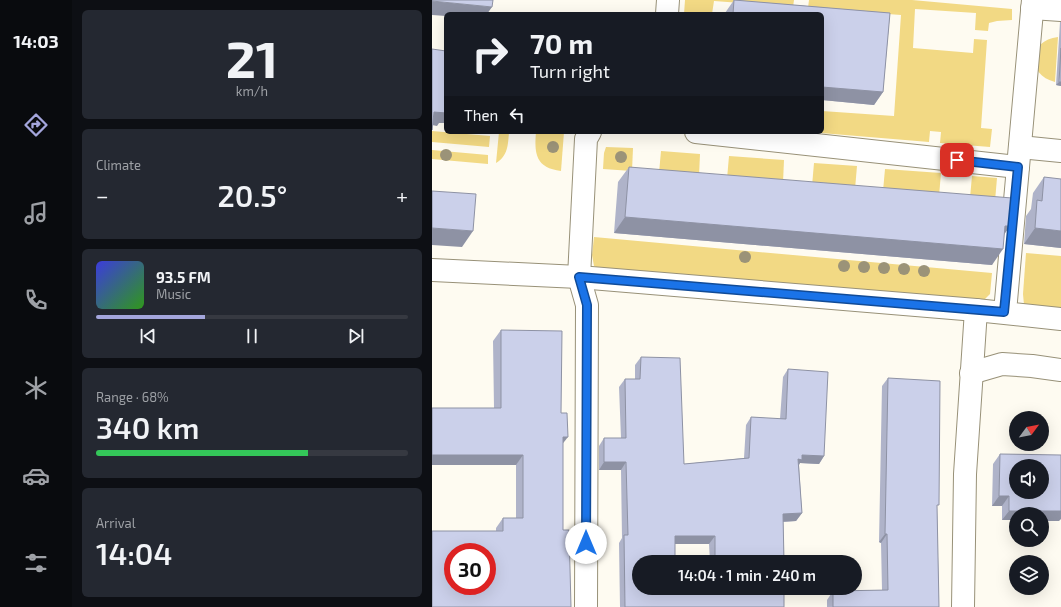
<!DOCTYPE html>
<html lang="en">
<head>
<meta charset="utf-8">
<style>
	body { margin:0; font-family:"Exo 2",sans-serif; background:#242831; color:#f1f3f6; height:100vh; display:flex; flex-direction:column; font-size:15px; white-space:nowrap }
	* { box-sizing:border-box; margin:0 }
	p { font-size:13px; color:#9ea1a6 }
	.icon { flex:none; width:22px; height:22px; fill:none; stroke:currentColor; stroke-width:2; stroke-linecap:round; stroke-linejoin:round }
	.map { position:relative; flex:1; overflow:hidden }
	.drawer { display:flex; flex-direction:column; gap:10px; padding:10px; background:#0d0f14; width:360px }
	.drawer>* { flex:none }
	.top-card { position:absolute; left:12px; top:12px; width:380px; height:122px; border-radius:6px; box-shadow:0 4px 16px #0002; background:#171b24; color:#f1f3f6; overflow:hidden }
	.needle { width:26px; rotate:58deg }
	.fabs { position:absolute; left:577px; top:411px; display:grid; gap:8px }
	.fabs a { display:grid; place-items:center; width:40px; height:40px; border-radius:50%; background:#171b24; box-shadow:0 4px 16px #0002; font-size:20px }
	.speed { position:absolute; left:12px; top:543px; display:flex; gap:8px; font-size:20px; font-weight:700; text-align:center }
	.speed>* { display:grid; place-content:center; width:52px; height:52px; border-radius:50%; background:#171b24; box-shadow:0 4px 16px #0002; line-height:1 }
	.speed .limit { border:6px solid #d22; background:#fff; color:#111 }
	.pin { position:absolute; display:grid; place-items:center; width:34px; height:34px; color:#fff; margin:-17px; border-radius:8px; box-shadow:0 2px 6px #0006 }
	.me { position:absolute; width:44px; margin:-22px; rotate:0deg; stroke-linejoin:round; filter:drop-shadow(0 0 3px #0008) }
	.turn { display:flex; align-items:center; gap:14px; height:84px; padding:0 20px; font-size:18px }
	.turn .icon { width:52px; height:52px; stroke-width:2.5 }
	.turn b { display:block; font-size:28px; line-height:34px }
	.then { display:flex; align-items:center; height:38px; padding:0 20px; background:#0003; gap:8px; font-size:15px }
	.big { font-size:30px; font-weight:600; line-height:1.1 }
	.drawer .tile { flex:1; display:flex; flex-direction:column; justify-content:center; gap:6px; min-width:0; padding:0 14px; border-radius:6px; background:#242831 }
	.drawer .dial { align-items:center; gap:0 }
	.dial b { font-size:52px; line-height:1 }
	.song { display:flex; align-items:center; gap:12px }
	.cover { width:48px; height:48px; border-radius:6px; background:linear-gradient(135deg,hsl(240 70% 55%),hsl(110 70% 35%)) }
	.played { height:4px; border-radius:2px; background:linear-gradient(90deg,#a4a6dc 35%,#363941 35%) }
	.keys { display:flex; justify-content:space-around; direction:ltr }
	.heat { display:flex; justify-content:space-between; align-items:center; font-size:22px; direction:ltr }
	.charge { height:6px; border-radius:3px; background:linear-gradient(90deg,#34c759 68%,#363941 0) }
	.trip { position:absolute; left:200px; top:555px; width:230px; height:40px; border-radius:20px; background:#171b24; box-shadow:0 4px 16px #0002; font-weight:600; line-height:40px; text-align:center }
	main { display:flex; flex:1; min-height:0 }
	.dock { display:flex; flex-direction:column; width:72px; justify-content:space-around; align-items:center; background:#090b0e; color:#9ea1a6 }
	.dock .icon { width:28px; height:28px }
	.dock .selected { color:#a4a6dc }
	.dock b { font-size:18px; color:#f1f3f6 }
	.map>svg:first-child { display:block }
	.green { fill:#f2d984 }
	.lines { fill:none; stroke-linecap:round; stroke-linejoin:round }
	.minor-casing { stroke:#989178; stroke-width:24 }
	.minor { stroke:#fff; stroke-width:22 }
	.tree { fill:#9b9378 }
	.wall { fill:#afb3c9 }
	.shaded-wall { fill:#8e92a4 }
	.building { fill:#cbd0ea; stroke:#8e92a4; fill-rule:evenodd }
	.route-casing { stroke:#114b97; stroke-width:10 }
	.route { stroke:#1a73e8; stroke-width:7 }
</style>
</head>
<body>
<main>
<nav class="dock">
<b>14:03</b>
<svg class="icon selected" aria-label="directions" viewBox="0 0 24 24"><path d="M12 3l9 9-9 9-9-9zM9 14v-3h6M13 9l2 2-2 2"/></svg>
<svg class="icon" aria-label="music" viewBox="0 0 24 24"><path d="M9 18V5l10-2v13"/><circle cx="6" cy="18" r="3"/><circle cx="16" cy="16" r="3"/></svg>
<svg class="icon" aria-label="phone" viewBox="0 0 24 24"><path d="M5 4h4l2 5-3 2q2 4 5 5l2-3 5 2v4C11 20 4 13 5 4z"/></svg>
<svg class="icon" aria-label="climate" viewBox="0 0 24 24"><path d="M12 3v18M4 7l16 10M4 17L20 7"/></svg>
<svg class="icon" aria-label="car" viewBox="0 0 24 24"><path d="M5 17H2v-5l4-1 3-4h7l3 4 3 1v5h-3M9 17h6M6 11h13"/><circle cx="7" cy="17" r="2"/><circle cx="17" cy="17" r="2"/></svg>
<svg class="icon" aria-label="filters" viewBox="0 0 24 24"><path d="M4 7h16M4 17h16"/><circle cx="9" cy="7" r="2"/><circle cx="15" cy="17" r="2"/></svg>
</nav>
<section class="drawer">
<div class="tile dial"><b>21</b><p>km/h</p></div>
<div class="tile"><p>Climate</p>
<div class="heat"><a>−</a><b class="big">20.5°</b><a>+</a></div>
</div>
<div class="tile">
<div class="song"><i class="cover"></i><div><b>93.5 FM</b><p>Music</p></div></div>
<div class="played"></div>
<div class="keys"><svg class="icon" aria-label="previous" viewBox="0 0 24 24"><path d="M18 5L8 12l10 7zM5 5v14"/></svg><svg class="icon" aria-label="pause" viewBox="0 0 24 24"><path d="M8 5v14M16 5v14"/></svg><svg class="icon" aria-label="next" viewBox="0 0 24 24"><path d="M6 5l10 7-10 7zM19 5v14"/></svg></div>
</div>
<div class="tile"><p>Range · 68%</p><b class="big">340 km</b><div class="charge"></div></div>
<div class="tile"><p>Arrival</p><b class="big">14:04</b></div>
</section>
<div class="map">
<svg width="629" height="607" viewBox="0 0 629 607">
	<rect width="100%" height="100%" fill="#fefbf1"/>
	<!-- green -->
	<g class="green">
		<polygon points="253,0 362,0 361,7 282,1 280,14 252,14"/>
		<polygon points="377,0 480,0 580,9 580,20 565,21 557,23 556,31 543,30 544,13 483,9 481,48 541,53 542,39 555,40 549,128 560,129 558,147 508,143 509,132 498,131 497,142 377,132 390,132 390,111 462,116 469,15 376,8"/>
		<path d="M626,37l-3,45c-29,-7 -27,-42 3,-45z"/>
		<polygon points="0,131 58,136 57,147 0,142"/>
		<path d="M67,132h10c-1,13 -1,24 -13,31z"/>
		<path d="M104,132h28l-3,39c-25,-3 -27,-17 -25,-39z"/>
		<polygon points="174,147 201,148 200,171 171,169 172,153"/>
		<polygon points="0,150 56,155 56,164 0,159"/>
		<polygon points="229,151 268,154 267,176 227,173"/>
		<polygon points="297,156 352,160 351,183 295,179"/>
		<polygon points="382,163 425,166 423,189 380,186"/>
		<polygon points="453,169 509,173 507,196 451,191"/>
		<polygon points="540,176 565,178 563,201 538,198"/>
		<polygon points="162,237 560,273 558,294 550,302 175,272 162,266 160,255"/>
		<polygon points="594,253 629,256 629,314 592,305 591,294"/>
	</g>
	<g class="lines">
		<defs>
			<g id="minor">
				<polyline points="600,8 629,10"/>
				<polyline points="235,14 236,0"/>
				<polyline points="264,132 586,167"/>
				<polyline points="588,147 629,151"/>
				<polyline points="0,270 147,277 544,310 629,319"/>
				<polyline points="573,312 601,0"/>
				<polyline points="539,373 570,364 600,366 629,370"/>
				<polyline points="154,607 155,305 147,277 154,139 158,132"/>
				<polyline points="531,607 533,474 544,310"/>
			</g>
		</defs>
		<!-- minor casing -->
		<use href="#minor" class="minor-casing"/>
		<!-- minor -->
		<use href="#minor" class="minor"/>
	</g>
	<!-- trees -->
	<g class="tree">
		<circle cx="121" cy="147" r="6"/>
		<circle cx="14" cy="155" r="6"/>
		<circle cx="189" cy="157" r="6"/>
		<circle cx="313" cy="257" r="6"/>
		<circle cx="412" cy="266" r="6"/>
		<circle cx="432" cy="267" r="6"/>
		<circle cx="452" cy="268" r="6"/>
		<circle cx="472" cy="269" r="6"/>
		<circle cx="492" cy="271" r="6"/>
	</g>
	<!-- wall -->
	<g class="wall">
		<polygon points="302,0 458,13 451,92 442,105 390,100 390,14 293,14 293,13"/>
		<polygon points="628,22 629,22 629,86 624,85"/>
		<polygon points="197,167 578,226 572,234 560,265 182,233 186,182"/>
		<polygon points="612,177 629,248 592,244 594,216 599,209 601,193"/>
		<polygon points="69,330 129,413 131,444 131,530 64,531 64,528 71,518 84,518 84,465 62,408 61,341"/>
		<polygon points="209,357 252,464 312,458 314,425 319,417 348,419 351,377 356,369 392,456 387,464 368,463 367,465 370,513 364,521 351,522 352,562 278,562 277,544 243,544 207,588 352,607 188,607 187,543 190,538 189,470 167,470 167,446 172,438 189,438 187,387 193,379 203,379 203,365"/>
		<polygon points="456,378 505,507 507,607 395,607 395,600 401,591 450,590 449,543 447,542 450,386"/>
		<polygon points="568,454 627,521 610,521 610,514 584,514 584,520 570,520 570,506 560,506 561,464"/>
	</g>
	<!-- shaded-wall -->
	<g class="shaded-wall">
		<polygon points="0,1 60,7 55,14 14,14 14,16 0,15"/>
		<polygon points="627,82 629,82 629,86 624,85"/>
		<polygon points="390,87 451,92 442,105 390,100"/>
		<polygon points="14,110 14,123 7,123 5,126 0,125 2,112"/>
		<polygon points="193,217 571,249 560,265 182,233"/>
		<polygon points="573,226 578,226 567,242"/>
		<polygon points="0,228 41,231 30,247 0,245"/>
		<polygon points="603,228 629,231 629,248 592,244"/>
		<polygon points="131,437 136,437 128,447"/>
		<polygon points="0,455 91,455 84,465 0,465"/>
		<polygon points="370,455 392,456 387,464 368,463 365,468 366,459"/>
		<polygon points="172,462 194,462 189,470 167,470"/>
		<polygon points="567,496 577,496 570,506 560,506"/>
		<polygon points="577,511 629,511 629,519 627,521 610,521 610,514 584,514 584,520 570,520"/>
		<polygon points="370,513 364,521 345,522 351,514"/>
		<polygon points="453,534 455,534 449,543 447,542"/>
		<polygon points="243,536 283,536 277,544 237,544"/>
	</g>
	<!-- building -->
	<g class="building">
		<polygon points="0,0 61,0 60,7 0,1"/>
		<polygon points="302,0 458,13 451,92 390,87 390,14 301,14"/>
		<polygon points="629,48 629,82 627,82"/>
		<polygon points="0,49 14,51 14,113 2,112 0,130"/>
		<polygon points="197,167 580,198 578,226 573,226 571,249 193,217"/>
		<polygon points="612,177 629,179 629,231 603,228 605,200 610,201"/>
		<polygon points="0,191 44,194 41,231 0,228"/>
		<path d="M69,330l61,1 -1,82h6l1,24h-5v93h6l2,77h-139v-76h71v-13h20v-63h-91v-47h69zM21,552h34v34h-34z"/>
		<polygon points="209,357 248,358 252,464 317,458 319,417 354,419 356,369 396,372 392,456 370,455 370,460 366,459 370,513 351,514 352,562 283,562 283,536 243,536 243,562 207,562 207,588 352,588 352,607 193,607 192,535 196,535 194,462 172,462 172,438 194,438 193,379 208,379"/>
		<polygon points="456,378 508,381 507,505 505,505 507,607 401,607 401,591 456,590 455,534 453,534"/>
		<path d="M568,454l61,1v56h-52v-15h-10zM584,466h26v26h-26z"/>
	</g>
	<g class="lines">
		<defs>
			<polyline id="route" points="154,543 155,305 147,277 572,312 586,167 525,160"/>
		</defs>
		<!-- route casing -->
		<use href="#route" class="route-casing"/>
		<!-- route -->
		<use href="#route" class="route"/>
	</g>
</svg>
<div class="fabs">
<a><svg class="needle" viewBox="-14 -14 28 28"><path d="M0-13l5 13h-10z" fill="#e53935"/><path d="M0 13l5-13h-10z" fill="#9ea1a6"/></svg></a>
<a><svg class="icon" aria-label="sound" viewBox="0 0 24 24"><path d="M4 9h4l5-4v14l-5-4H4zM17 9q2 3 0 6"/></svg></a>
<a><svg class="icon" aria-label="search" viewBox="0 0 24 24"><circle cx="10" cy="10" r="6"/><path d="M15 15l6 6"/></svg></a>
<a><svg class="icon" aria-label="layers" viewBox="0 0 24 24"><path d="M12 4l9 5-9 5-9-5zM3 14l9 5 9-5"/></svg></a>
</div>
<div class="speed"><div class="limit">30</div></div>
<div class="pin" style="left:525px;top:160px;background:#d93025"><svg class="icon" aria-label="arrive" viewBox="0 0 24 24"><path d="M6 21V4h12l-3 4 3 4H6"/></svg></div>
<svg class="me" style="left:154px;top:543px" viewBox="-20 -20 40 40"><circle r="19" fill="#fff"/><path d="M0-13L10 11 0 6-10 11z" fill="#1a73e8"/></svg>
<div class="trip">14:04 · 1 min · 240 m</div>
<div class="top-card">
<div class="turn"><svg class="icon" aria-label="right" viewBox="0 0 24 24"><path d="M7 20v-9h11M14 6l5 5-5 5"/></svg><div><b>70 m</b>Turn right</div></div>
<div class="then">Then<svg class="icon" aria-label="left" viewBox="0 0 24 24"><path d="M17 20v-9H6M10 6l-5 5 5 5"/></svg></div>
</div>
</div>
</main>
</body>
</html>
